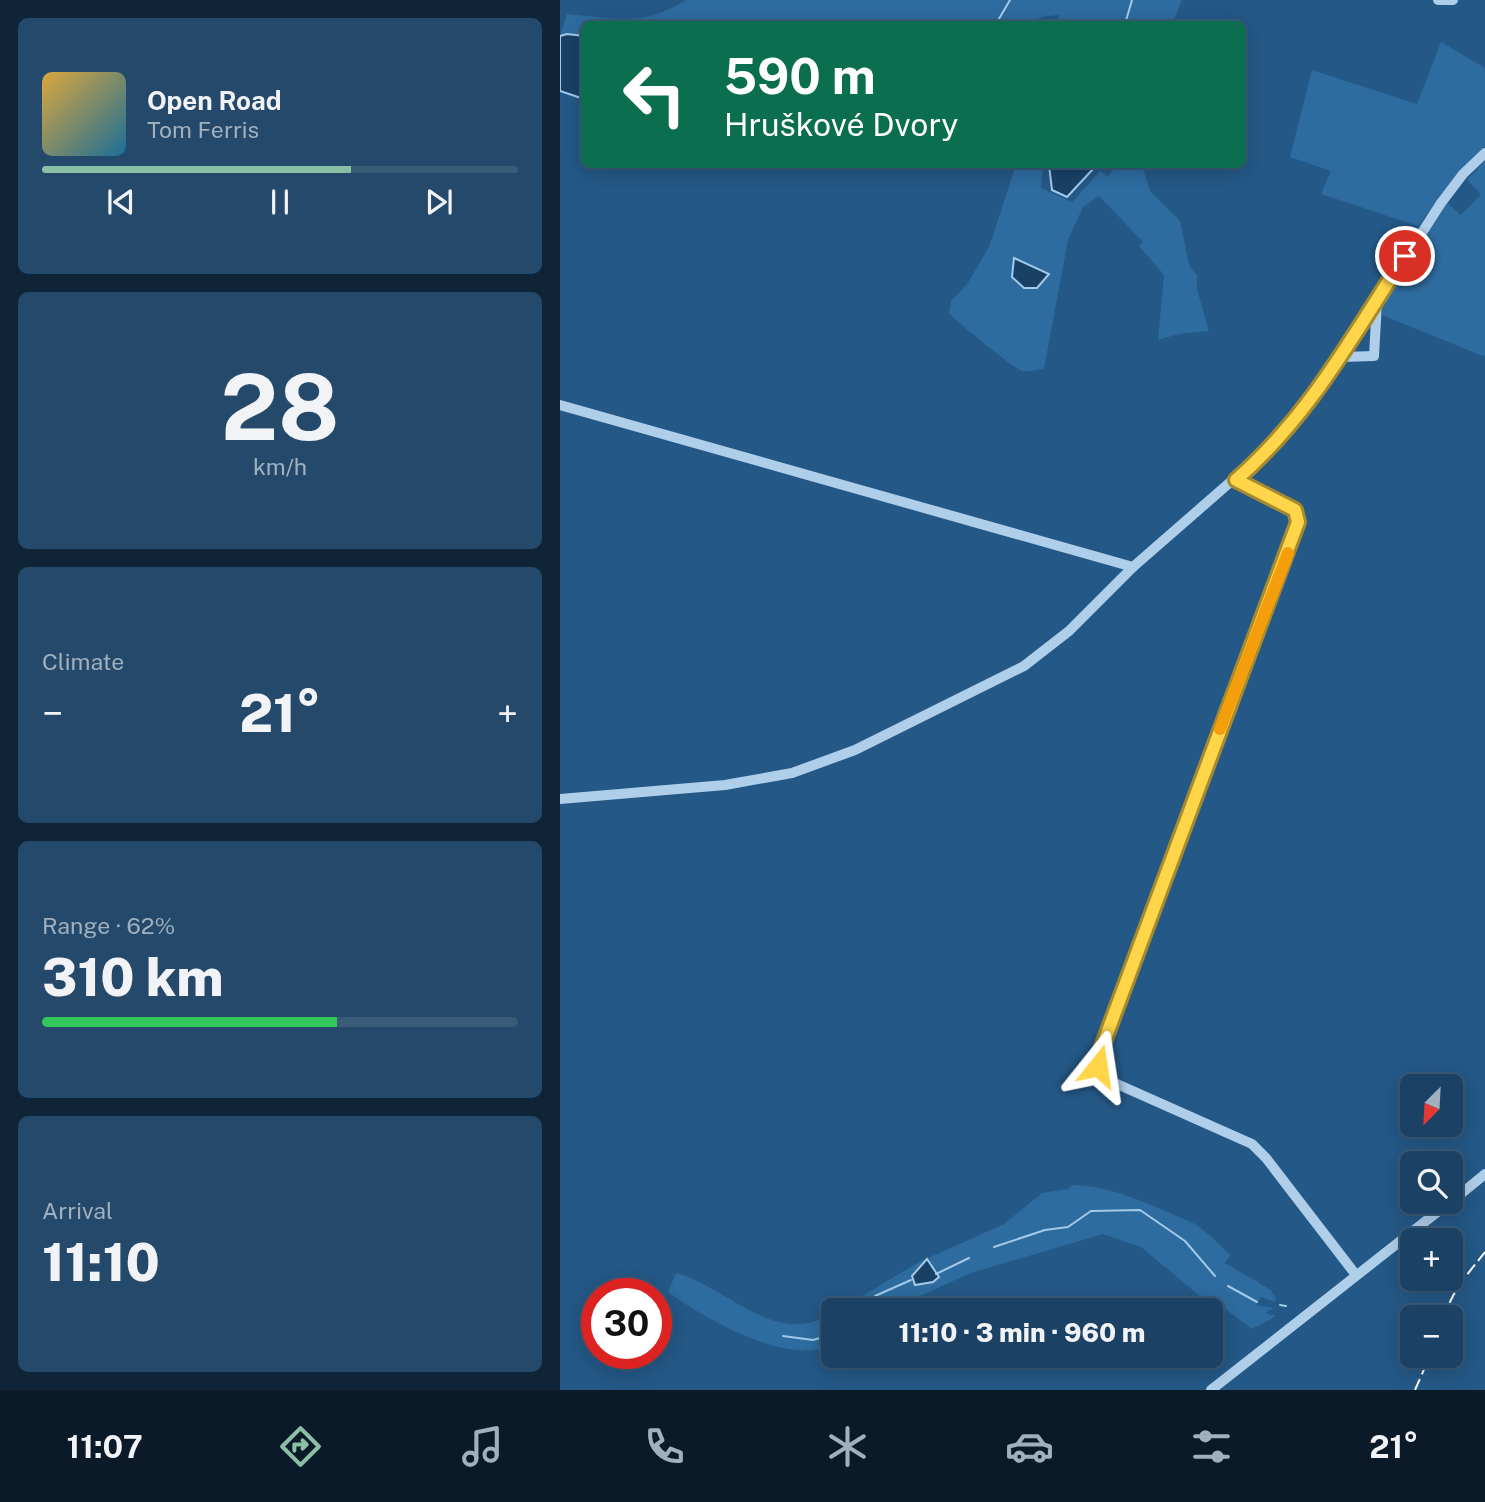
<!DOCTYPE html>
<html lang="en">
<head>
<meta charset="utf-8">
<style>
	body { margin:0; font-family:"Public Sans",sans-serif; background:#24496a; color:#f1f3f6; height:100vh; display:flex; flex-direction:column; font-size:26px; white-space:nowrap }
	* { box-sizing:border-box; margin:0 }
	p { font-size:23px; color:#a0b0bf }
	.icon { flex:none; width:38px; height:38px; fill:none; stroke:currentColor; stroke-width:2; stroke-linecap:round; stroke-linejoin:round }
	.map { position:relative; flex:1; overflow:hidden }
	.panel { display:flex; flex-direction:column; gap:18px; padding:18px; background:#0f2437; width:560px }
	.panel>* { flex:none }
	.top-card { position:absolute; left:21px; top:21px; width:665px; height:147px; border-radius:10px; box-shadow:0 4px 18px #0003,0 0 0 2px #395b78; background:#0b6e4f; color:#fff; overflow:hidden }
	.needle { width:46px; rotate:204deg }
	.fabs { position:absolute; left:840px; top:1074px; display:grid; gap:14px }
	.fabs a { display:grid; place-items:center; width:63px; height:63px; border-radius:10px; background:#1b4264; box-shadow:0 4px 18px #0003,0 0 0 2px #395b78; font-size:35px }
	.speed { position:absolute; left:21px; top:1278px; display:flex; gap:14px; font-size:35px; font-weight:700; text-align:center }
	.speed>* { display:grid; place-content:center; width:91px; height:91px; border-radius:50%; background:#1b4264; box-shadow:0 4px 18px #0003,0 0 0 2px #395b78; line-height:1 }
	.speed .limit { border:10px solid #d22; background:#fff; color:#111 }
	.pin { position:absolute; display:grid; place-items:center; width:60px; height:60px; color:#fff; margin:-30px; border:4px solid #fff; border-radius:50%; box-shadow:0 2px 7px #0007 }
	.me { position:absolute; width:77px; margin:-38px; rotate:15deg; stroke-linejoin:round; filter:drop-shadow(0 0 5px #0008) }
	.turn { display:flex; align-items:center; gap:24px; height:147px; padding:0 28px; font-size:32px }
	.turn .icon { width:91px; height:91px; stroke-width:2.5 }
	.turn b { display:block; font-size:49px; line-height:60px }
	.big { font-size:52px; font-weight:800; line-height:1.1 }
	.panel .card { flex:1; display:flex; flex-direction:column; justify-content:center; gap:10px; min-width:0; padding:0 24px; border-radius:10px; background:#24496a }
	.panel .dial { align-items:center; gap:0 }
	.dial b { font-size:91px; line-height:1 }
	.song { display:flex; align-items:center; gap:21px }
	.cover { width:84px; height:84px; border-radius:10px; background:linear-gradient(135deg,hsl(40 70% 55%),hsl(200 70% 35%)) }
	.played { height:7px; border-radius:4px; background:linear-gradient(90deg,#8abfa5 65%,#395b78 65%) }
	.keys { display:flex; justify-content:space-around; direction:ltr }
	.heat { display:flex; justify-content:space-between; align-items:center; font-size:38px; direction:ltr }
	.charge { height:10px; border-radius:5px; background:linear-gradient(90deg,#34c759 62%,#395b78 0) }
	.trip { position:absolute; left:261px; top:1298px; width:402px; height:70px; border-radius:10px; background:#1b4264; box-shadow:0 4px 18px #0003,0 0 0 2px #395b78; font-weight:800; line-height:70px; text-align:center }
	.tabs { display:flex; height:112px; justify-content:space-around; align-items:center; background:#0b1a28; color:#a0b0bf }
	.tabs .icon { width:49px; height:49px }
	.tabs .active { color:#8abfa5 }
	.tabs b { font-size:32px; color:#f1f3f6 }
	main { display:flex; flex:1; min-height:0 }
	.map>svg:first-child { display:block }
	.green { fill:#2e6b9e }
	.water { fill:#194166; stroke:#a2caea; stroke-width:2 }
	.lines { fill:none; stroke-linecap:round; stroke-linejoin:round }
	.stream { stroke:#a2caea; stroke-width:2 }
	.minor { stroke:#aecee9; stroke-width:10 }
	.rail { stroke:#fff; stroke-width:2; stroke-dasharray:12 5; stroke-linecap:butt }
	.route-casing { stroke:#a68a30; stroke-width:18 }
	.route { stroke:#ffd54a; stroke-width:12 }
	.slow { stroke:#f59e0b; stroke-width:12 }
</style>
</head>
<body>
<main>
<section class="panel">
<div class="card">
<div class="song"><i class="cover"></i><div><b>Open Road</b><p>Tom Ferris</p></div></div>
<div class="played"></div>
<div class="keys"><svg class="icon" aria-label="previous" viewBox="0 0 24 24"><path d="M18 5L8 12l10 7zM5 5v14"/></svg><svg class="icon" aria-label="pause" viewBox="0 0 24 24"><path d="M8 5v14M16 5v14"/></svg><svg class="icon" aria-label="next" viewBox="0 0 24 24"><path d="M6 5l10 7-10 7zM19 5v14"/></svg></div>
</div>
<div class="card dial"><b>28</b><p>km/h</p></div>
<div class="card"><p>Climate</p>
<div class="heat"><a>−</a><b class="big">21°</b><a>+</a></div>
</div>
<div class="card"><p>Range · 62%</p><b class="big">310 km</b><div class="charge"></div></div>
<div class="card"><p>Arrival</p><b class="big">11:10</b></div>
</section>
<div class="map">
<svg width="925" height="1390" viewBox="0 0 925 1390">
	<rect width="100%" height="100%" fill="#245886"/>
	<!-- green -->
	<g class="green">
		<path d="M126,0h496l-10,24h-115l2,-9 -18,2 -12,7h-445v12h-24l7,-22c47,4 77,13 119,-14z"/>
		<polygon points="881,42 925,68 925,146 895,176 858,226 761,194 771,171 730,157 752,70 857,104"/>
		<polygon points="925,161 925,357 822,315 823,299 887,203 901,215 921,194 907,180"/>
		<path d="M456,165h27l-2,23 31,14 28,-31 8,5 5,-5 -6,-6h35l8,26 30,30 9,44 8,11v13l12,42 -30,3 -21,6 6,-65 -25,-29 4,-4 -44,-46 -16,11 -15,33 -24,129c-7,1 -16,3 -22,2 -7,-2 -67,-50 -73,-58l2,-12 16,-17 22,-37z"/>
		<path d="M512,1185c42,1 78,20 117,36 14,6 30,24 42,34l-6,8 48,28 -2,1 5,5 -1,5 -14,-5 -5,8 18,3 -9,5 11,3 -24,13 -36,-27 -15,-5 -60,-50 -38,-13 -132,39 -84,38h-50l82,-49 85,-38 38,-31 26,-4z"/>
		<path d="M116,1273c54,15 100,76 157,40v31c-44,24 -129,-26 -165,-52z"/>
	</g>
	<!-- water -->
	<g class="water">
		<polygon points="7,34 24,36 24,99 0,91 0,36"/>
		<polygon points="489,165 531,165 533,169 507,197 492,190"/>
		<polygon points="454,258 489,274 477,288 464,288 452,277"/>
		<polygon points="367,1259 379,1277 373,1282 355,1285 352,1276"/>
	</g>
	<g class="lines">
		<!-- stream -->
		<g class="stream">
			<polyline points="436,24 450,0"/>
			<polyline points="565,24 572,0"/>
			<polyline points="434,1247 485,1230 508,1227 531,1211 580,1210 625,1241 655,1276"/>
			<polyline points="376,1274 409,1258"/>
			<polyline points="668,1286 697,1302"/>
			<polyline points="720,1305 726,1306"/>
			<polyline points="302,1311 315,1296 351,1280"/>
			<polyline points="223,1336 253,1340 273,1334"/>
		</g>
		<!-- minor -->
		<g class="minor">
			<polyline points="878,0 893,0"/>
			<polyline points="782,357 814,356 817,302"/>
			<polyline points="0,405 573,567"/>
			<path d="M676,480l59,30 3,12 -199,533c-2,15 6,22 18,29l135,60 14,14 90,117"/>
			<polyline points="0,799 165,785 232,773 295,750 464,666 509,631 573,567 722,437 782,357 881,203 903,174 925,153"/>
			<polyline points="891,1202 925,1174"/>
			<polyline points="651,1390 890,1202"/>
		</g>
		<!-- rail -->
		<g class="rail">
			<polyline points="882,1318 898,1286 925,1252"/>
			<polyline points="855,1390 870,1356"/>
		</g>
	</g>
	<g class="lines">
		<defs>
			<path id="route" d="M538,1066l1,-11 199,-533 -3,-12 -59,-30c75,-66 115,-142 169,-224"/>
		</defs>
		<!-- route casing -->
		<use href="#route" class="route-casing"/>
		<!-- route -->
		<use href="#route" class="route"/>
		<!-- slow -->
		<polyline class="slow" points="660,729 728,553"/>
	</g>
</svg>
<div class="fabs">
<a><svg class="needle" viewBox="-14 -14 28 28"><path d="M0-13l5 13h-10z" fill="#e53935"/><path d="M0 13l5-13h-10z" fill="#a0b0bf"/></svg></a>
<a><svg class="icon" aria-label="search" viewBox="0 0 24 24"><circle cx="10" cy="10" r="6"/><path d="M15 15l6 6"/></svg></a>
<a>+</a>
<a>−</a>
</div>
<div class="speed"><div class="limit">30</div></div>
<div class="pin" style="left:845px;top:256px;background:#d93025"><svg class="icon" aria-label="arrive" viewBox="0 0 24 24"><path d="M6 21V4h12l-3 4 3 4H6"/></svg></div>
<svg class="me" style="left:538px;top:1066px" viewBox="-20 -20 40 40"><path d="M0-17L14 15 0 8-14 15z" fill="#ffd54a" stroke="#fff" stroke-width="4"/></svg>
<div class="trip">11:10 · 3 min · 960 m</div>
<div class="top-card">
<div class="turn"><svg class="icon" aria-label="left" viewBox="0 0 24 24"><path d="M17 20v-9H6M10 6l-5 5 5 5"/></svg><div><b>590 m</b>Hruškové Dvory</div></div>
</div>
</div>
</main>
<nav class="tabs">
<b>11:07</b>
<svg class="icon active" aria-label="directions" viewBox="0 0 24 24"><path d="M12 3l9 9-9 9-9-9zM9 14v-3h6M13 9l2 2-2 2"/></svg>
<svg class="icon" aria-label="music" viewBox="0 0 24 24"><path d="M9 18V5l10-2v13"/><circle cx="6" cy="18" r="3"/><circle cx="16" cy="16" r="3"/></svg>
<svg class="icon" aria-label="phone" viewBox="0 0 24 24"><path d="M5 4h4l2 5-3 2q2 4 5 5l2-3 5 2v4C11 20 4 13 5 4z"/></svg>
<svg class="icon" aria-label="climate" viewBox="0 0 24 24"><path d="M12 3v18M4 7l16 10M4 17L20 7"/></svg>
<svg class="icon" aria-label="car" viewBox="0 0 24 24"><path d="M5 17H2v-5l4-1 3-4h7l3 4 3 1v5h-3M9 17h6M6 11h13"/><circle cx="7" cy="17" r="2"/><circle cx="17" cy="17" r="2"/></svg>
<svg class="icon" aria-label="filters" viewBox="0 0 24 24"><path d="M4 7h16M4 17h16"/><circle cx="9" cy="7" r="2"/><circle cx="15" cy="17" r="2"/></svg>
<b>21°</b>
</nav>
</body>
</html>
